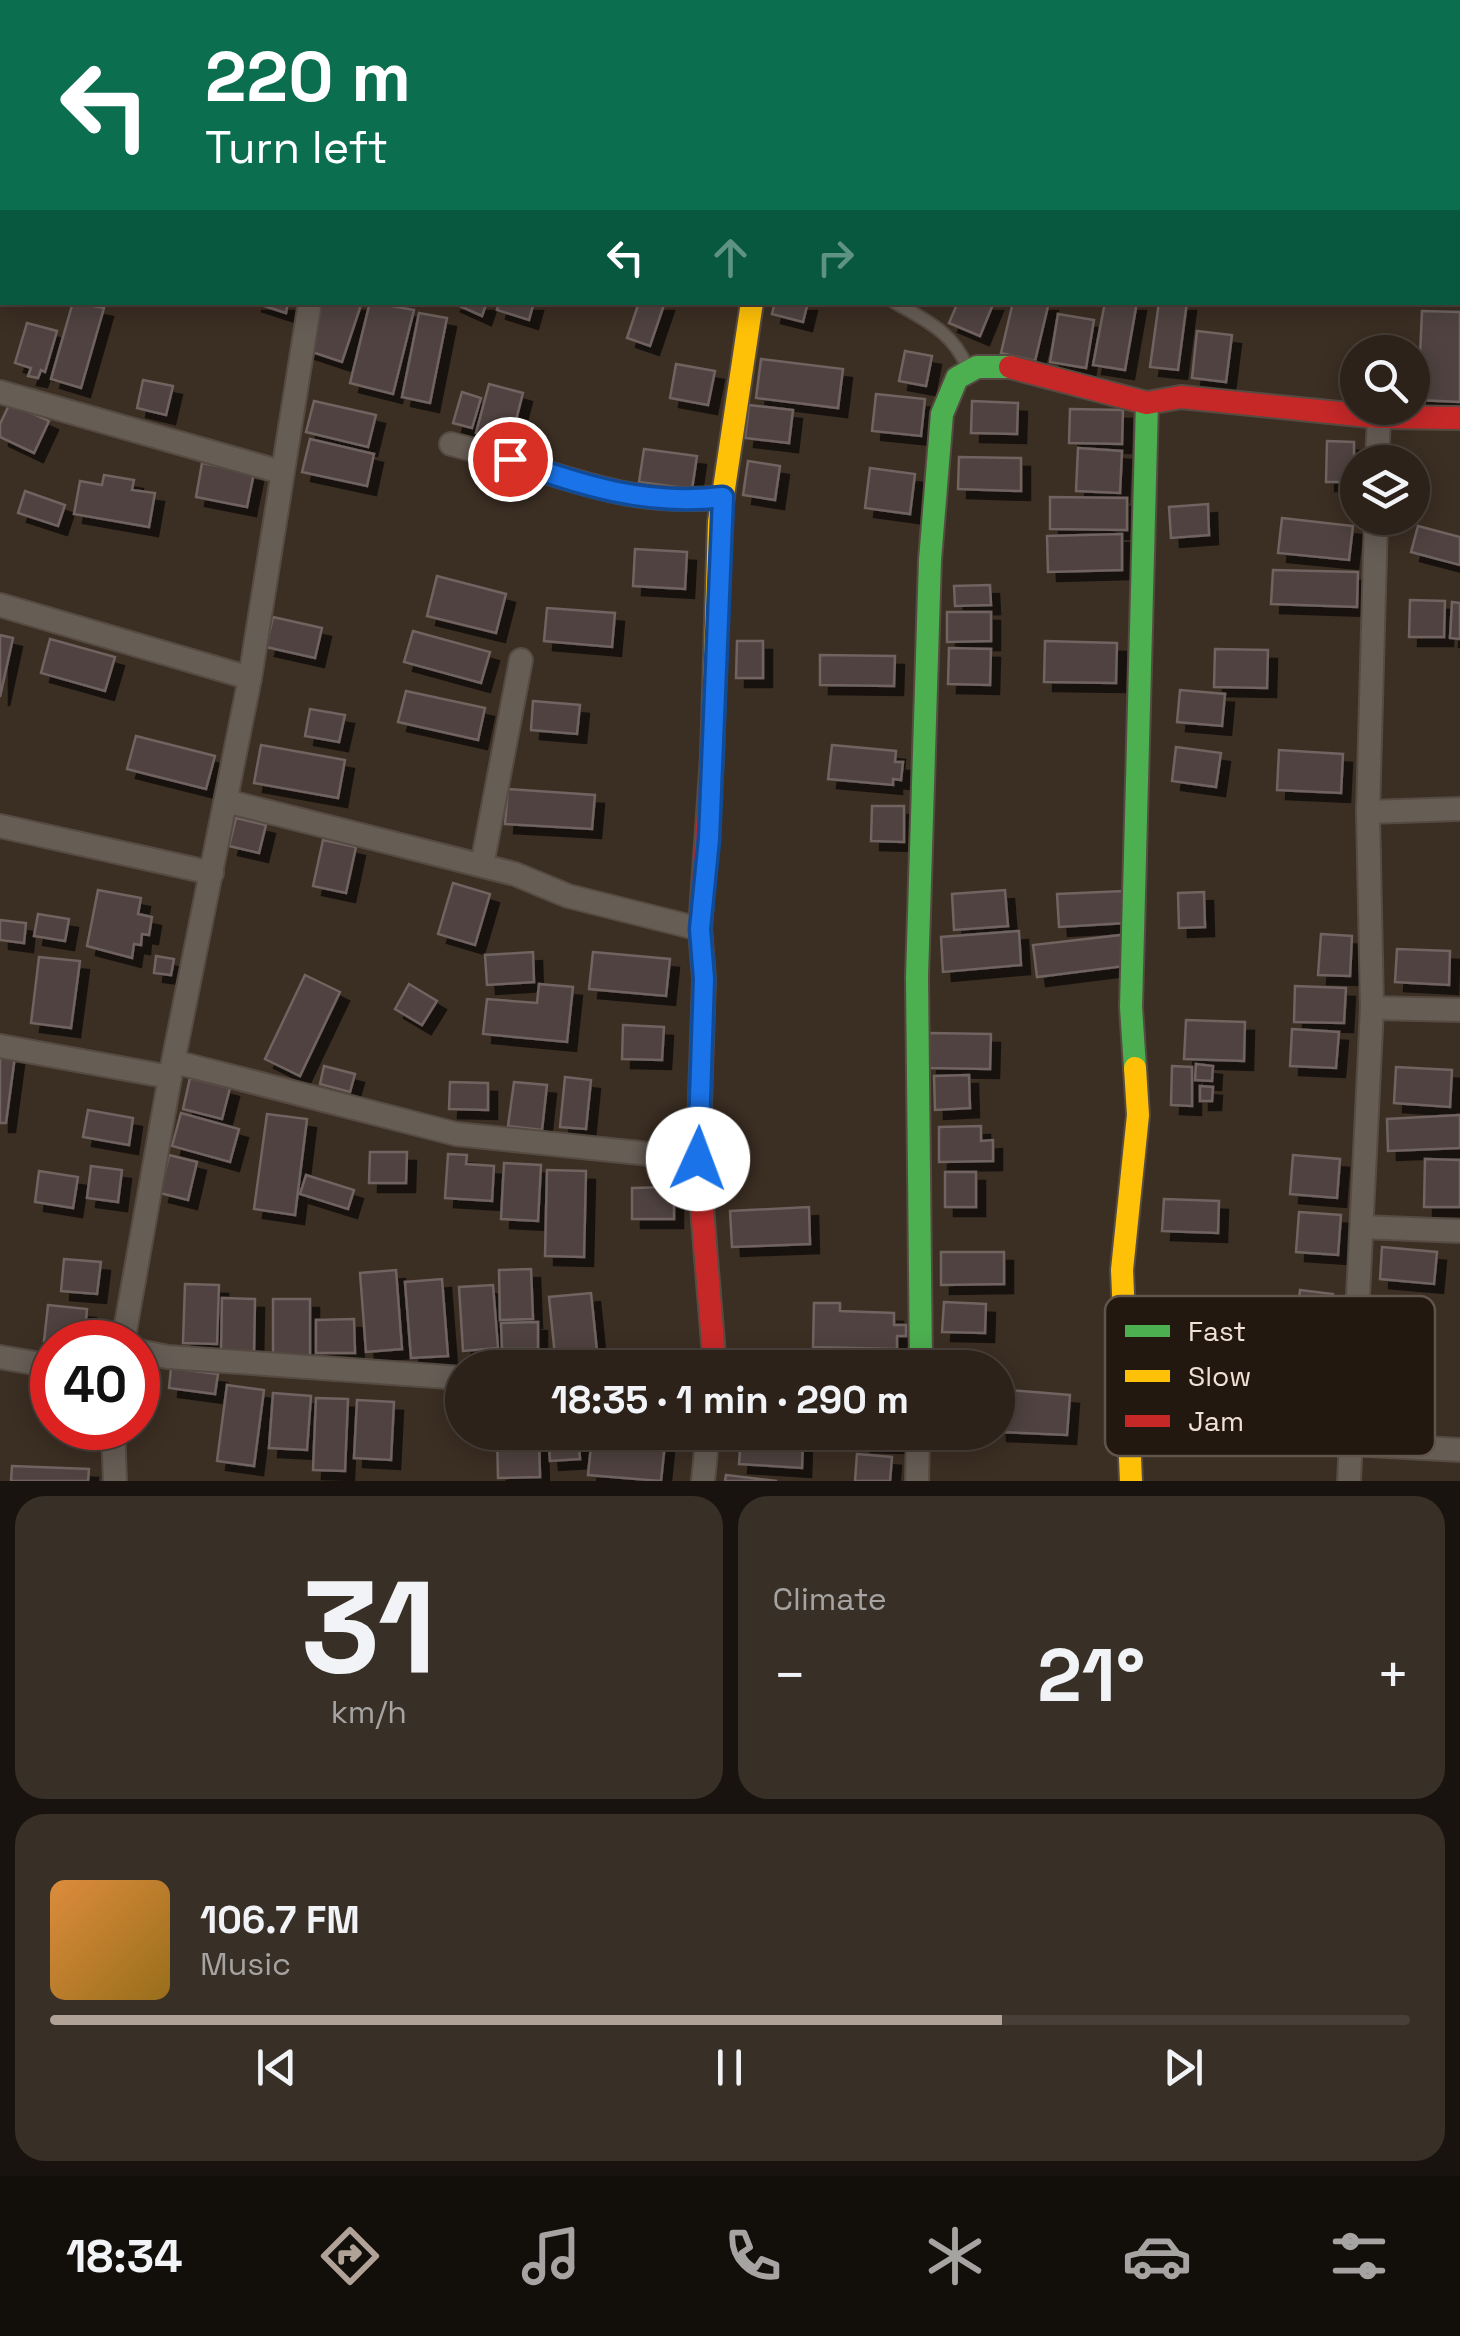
<!DOCTYPE html>
<html lang="en">
<head>
<meta charset="utf-8">
<style>
	body { margin:0; font-family:"Space Grotesk",sans-serif; background:#382f27; color:#f1f3f6; height:100vh; display:flex; flex-direction:column; font-size:38px; white-space:nowrap }
	* { box-sizing:border-box; margin:0 }
	p { font-size:32px; color:#a6a4a2 }
	.icon { flex:none; width:55px; height:55px; fill:none; stroke:currentColor; stroke-width:2; stroke-linecap:round; stroke-linejoin:round }
	.map { position:relative; height:1481px; overflow:hidden }
	.panel { display:flex; flex-direction:column; gap:15px; padding:15px; background:#18130e; flex:1 }
	.panel>* { flex:none }
	.banner { position:absolute; left:0px; top:0px; width:1460px; height:305px; box-shadow:0 5px 25px #0003,0 0 0 2px #483f39; background:#0b6e4f; color:#fff; overflow:hidden }
	.controls { position:absolute; left:1340px; top:335px; display:grid; gap:20px }
	.controls a { display:grid; place-items:center; width:90px; height:90px; border-radius:50%; background:#2c221a; box-shadow:0 5px 25px #0003,0 0 0 2px #483f39; font-size:50px }
	.speed { position:absolute; left:30px; top:1320px; display:flex; gap:20px; font-size:50px; font-weight:700; text-align:center }
	.speed>* { display:grid; place-content:center; width:130px; height:130px; border-radius:50%; background:#2c221a; box-shadow:0 5px 25px #0003,0 0 0 2px #483f39; line-height:1 }
	.speed .limit { border:15px solid #d22; background:#fff; color:#111 }
	.pin { position:absolute; display:grid; place-items:center; width:85px; height:85px; color:#fff; margin:-42px; border:5px solid #fff; border-radius:50%; box-shadow:0 2px 10px #0007 }
	.me { position:absolute; width:110px; margin:-55px; rotate:2deg; stroke-linejoin:round; filter:drop-shadow(0 0 8px #0008) }
	.turn { display:flex; align-items:center; gap:35px; height:210px; padding:0 40px; font-size:45px }
	.turn .icon { width:130px; height:130px; stroke-width:2.5 }
	.turn b { display:block; font-size:70px; line-height:85px }
	.lanes { display:flex; align-items:center; height:95px; padding:0 40px; background:#0003; justify-content:center; gap:50px; direction:ltr }
	.lanes .off { opacity:.35 }
	.big { font-size:75px; font-weight:600; line-height:1.1 }
	.panel .widget { flex:1; display:flex; flex-direction:column; justify-content:center; gap:15px; min-width:0; padding:0 35px; border-radius:30px; background:#382f27 }
	.panel .dial { align-items:center; gap:0 }
	.dial b { font-size:130px; line-height:1 }
	.song { display:flex; align-items:center; gap:30px }
	.cover { width:120px; height:120px; border-radius:15px; background:linear-gradient(135deg,hsl(30 70% 55%),hsl(40 70% 35%)) }
	.played { height:10px; border-radius:5px; background:linear-gradient(90deg,#b1a297 70%,#483f39 70%) }
	.keys { display:flex; justify-content:space-around; direction:ltr }
	.heat { display:flex; justify-content:space-between; align-items:center; font-size:55px; direction:ltr }
	.panel .tiles { flex:1; display:grid; gap:15px; grid-template-columns:1fr 1fr }
	.widget:last-child { grid-column:span 2 }
	.trip { position:absolute; left:445px; top:1350px; width:570px; height:100px; border-radius:50px; background:#2c221a; box-shadow:0 5px 25px #0003,0 0 0 2px #483f39; font-weight:600; line-height:100px; text-align:center }
	.tab-bar { display:flex; height:160px; justify-content:space-around; align-items:center; background:#120e0a; color:#a6a4a2 }
	.tab-bar .icon { width:70px; height:70px }
	.tab-bar .selected { color:#b1a297 }
	.tab-bar b { font-size:45px; color:#f1f3f6 }
	.map>svg:first-child { display:block }
	.building { fill:#4f4341; stroke:#6f6361; stroke-width:2.5; filter:url(#shadow) }
	.lines { fill:none; stroke-linecap:round; stroke-linejoin:round }
	.lane-casing { stroke:#564b42; stroke-width:15 }
	.street-casing { stroke:#564b42; stroke-width:26 }
	.fast-casing { stroke:#564b42; stroke-width:26 }
	.slow-casing { stroke:#564b42; stroke-width:26 }
	.jam-casing { stroke:#564b42; stroke-width:26 }
	.lane { stroke:#665d55; stroke-width:11 }
	.street { stroke:#665d55; stroke-width:22 }
	.fast { stroke:#4caf50; stroke-width:22 }
	.slow { stroke:#ffc107; stroke-width:22 }
	.jam { stroke:#c62828; stroke-width:22 }
	.route-casing { stroke:#114b97; stroke-width:25 }
	.route { stroke:#1a73e8; stroke-width:18 }
	.key { fill:#23180f; stroke:#61544a; stroke-width:2.5 }
	.key-label { font-size:28px; fill:#f1e1d5 }
</style>
</head>
<body>
<div class="map">
<svg width="1460" height="1481" viewBox="0 0 1460 1481">
	<defs>
		<filter id="shadow"><feDropShadow dx="9" dy="9" stdDeviation="0" flood-color="#0009"/></filter>
	</defs>
	<rect width="100%" height="100%" fill="#3b2e23"/>
	<!-- building -->
	<g class="building">
		<polygon points="1458,19 1460,21 1460,61 1458,59"/>
		<polygon points="1458,69 1460,70 1458,133"/>
		<polygon points="73,302 104,308 81,388 51,379"/>
		<polygon points="252,302 288,302 286,313"/>
		<polygon points="322,302 362,302 342,362 306,350"/>
		<polygon points="370,302 414,310 393,394 350,383"/>
		<polygon points="451,302 487,302 482,316"/>
		<polygon points="499,302 534,302 529,320 497,310"/>
		<polygon points="639,302 665,302 650,346 627,338"/>
		<polygon points="775,302 808,302 803,322 772,314"/>
		<polygon points="958,302 994,302 980,336 949,323"/>
		<polygon points="1013,302 1049,302 1035,361 1001,353"/>
		<polygon points="1105,302 1137,302 1125,370 1093,365"/>
		<polygon points="1159,302 1187,302 1178,370 1150,367"/>
		<polygon points="1422,311 1460,312 1460,402 1418,400"/>
		<polygon points="419,313 447,318 430,403 402,397"/>
		<polygon points="1058,314 1094,320 1086,368 1050,362"/>
		<polygon points="27,323 57,331 45,372 41,370 38,378 28,376 31,368 15,363"/>
		<polygon points="1197,331 1232,335 1226,382 1192,378"/>
		<polygon points="905,351 932,356 926,386 899,381"/>
		<polygon points="761,359 843,369 838,408 756,398"/>
		<polygon points="676,364 715,371 708,405 670,398"/>
		<polygon points="143,380 173,386 166,415 137,408"/>
		<polygon points="489,384 523,393 510,443 476,433"/>
		<polygon points="462,392 481,398 472,428 453,423"/>
		<polygon points="876,394 925,399 921,436 872,431"/>
		<polygon points="314,401 376,415 368,447 306,432"/>
		<polygon points="972,401 1018,403 1017,434 971,433"/>
		<polygon points="10,403 49,421 34,453 0,437 0,424"/>
		<polygon points="749,405 793,410 789,443 745,438"/>
		<polygon points="1070,409 1123,410 1122,444 1069,443"/>
		<polygon points="310,439 374,454 367,486 302,472"/>
		<polygon points="1327,441 1354,442 1354,482 1326,482"/>
		<polygon points="1078,448 1122,451 1120,493 1076,491"/>
		<polygon points="644,449 697,456 692,489 639,482"/>
		<polygon points="959,457 1021,458 1021,491 958,489"/>
		<polygon points="748,461 780,466 775,500 743,495"/>
		<polygon points="202,463 254,473 247,507 196,497"/>
		<polygon points="870,468 915,474 910,514 865,508"/>
		<polygon points="104,475 134,480 132,490 155,493 149,527 74,514 80,481 102,485"/>
		<polygon points="25,491 65,505 58,526 18,513"/>
		<polygon points="1050,497 1127,498 1127,530 1050,529"/>
		<polygon points="1208,504 1209,535 1171,538 1169,507"/>
		<polygon points="1282,518 1353,526 1349,560 1278,553"/>
		<polygon points="1418,526 1460,537 1460,565 1411,552"/>
		<polygon points="1122,534 1122,570 1048,572 1047,536"/>
		<polygon points="635,549 687,552 685,589 633,586"/>
		<polygon points="1273,570 1358,572 1357,607 1271,604"/>
		<polygon points="437,576 506,594 496,633 427,616"/>
		<polygon points="990,585 991,605 955,606 954,586"/>
		<polygon points="1410,600 1445,601 1444,637 1409,637"/>
		<polygon points="1452,602 1460,603 1460,639 1450,638"/>
		<polygon points="547,608 615,613 612,647 544,641"/>
		<polygon points="947,612 991,612 991,641 947,642"/>
		<polygon points="273,617 322,628 315,658 266,647"/>
		<polygon points="413,631 490,652 481,683 404,662"/>
		<polygon points="0,635 13,638 0,697"/>
		<polygon points="50,639 115,657 105,691 41,673"/>
		<polygon points="737,641 763,641 763,678 736,678"/>
		<polygon points="1045,641 1117,643 1116,683 1044,682"/>
		<polygon points="949,648 991,649 990,685 948,684"/>
		<polygon points="1215,649 1268,650 1267,688 1214,687"/>
		<polygon points="820,655 895,656 894,686 820,685"/>
		<polygon points="1180,690 1225,694 1222,726 1177,722"/>
		<polygon points="406,691 485,708 478,740 398,722"/>
		<polygon points="533,701 580,705 577,734 531,730"/>
		<polygon points="310,709 345,715 339,742 305,736"/>
		<polygon points="136,736 215,756 206,789 127,769"/>
		<polygon points="261,745 345,760 338,798 254,783"/>
		<polygon points="832,745 896,751 895,762 903,762 901,780 893,779 893,785 828,779"/>
		<polygon points="1176,747 1221,753 1216,787 1172,781"/>
		<polygon points="1279,750 1343,754 1341,793 1277,790"/>
		<polygon points="508,789 595,795 592,829 505,824"/>
		<polygon points="872,806 904,806 904,842 871,841"/>
		<polygon points="236,818 266,825 259,853 229,846"/>
		<polygon points="323,840 356,847 346,893 313,886"/>
		<polygon points="453,883 490,894 475,945 438,934"/>
		<polygon points="98,890 141,898 138,914 152,917 149,935 142,934 141,945 134,944 132,958 87,946"/>
		<polygon points="1005,890 1008,926 954,930 952,894"/>
		<polygon points="1124,891 1126,923 1059,927 1057,894"/>
		<polygon points="1204,892 1205,927 1179,928 1178,893"/>
		<polygon points="38,914 69,919 65,941 34,936"/>
		<polygon points="0,920 26,923 24,943 0,940"/>
		<polygon points="1019,931 1021,965 943,972 941,937"/>
		<polygon points="1321,934 1352,936 1350,976 1318,975"/>
		<polygon points="1121,935 1125,966 1037,977 1033,945"/>
		<polygon points="1397,949 1450,951 1449,985 1395,982"/>
		<polygon points="533,952 534,982 487,985 485,955"/>
		<polygon points="593,952 670,959 666,996 589,989"/>
		<polygon points="156,956 174,959 171,975 154,973"/>
		<polygon points="39,957 80,961 71,1028 31,1023"/>
		<polygon points="305,975 340,992 300,1076 265,1059"/>
		<polygon points="409,984 437,1001 422,1025 395,1009"/>
		<polygon points="539,984 573,987 567,1042 483,1034 487,999 537,1003"/>
		<polygon points="1295,986 1346,988 1344,1023 1294,1022"/>
		<polygon points="1186,1020 1245,1022 1244,1061 1184,1059"/>
		<polygon points="623,1025 664,1027 662,1060 622,1059"/>
		<polygon points="1292,1029 1339,1032 1336,1068 1290,1066"/>
		<polygon points="929,1033 991,1034 990,1069 928,1068"/>
		<polygon points="0,1054 15,1056 6,1123 0,1123"/>
		<polygon points="1196,1064 1213,1066 1212,1081 1195,1080"/>
		<polygon points="324,1066 355,1074 350,1092 320,1084"/>
		<polygon points="1172,1066 1192,1067 1192,1106 1171,1105"/>
		<polygon points="1396,1067 1452,1070 1450,1107 1394,1103"/>
		<polygon points="969,1075 970,1108 935,1110 934,1076"/>
		<polygon points="565,1077 591,1080 586,1129 560,1127"/>
		<polygon points="190,1078 230,1088 222,1119 183,1109"/>
		<polygon points="450,1082 488,1083 488,1110 449,1109"/>
		<polygon points="514,1082 547,1085 542,1130 508,1126"/>
		<polygon points="1200,1086 1213,1087 1212,1101 1200,1101"/>
		<polygon points="88,1110 133,1118 129,1145 83,1137"/>
		<polygon points="181,1113 239,1129 230,1162 172,1146"/>
		<polygon points="267,1114 307,1119 295,1215 254,1209"/>
		<polygon points="1460,1115 1460,1148 1388,1151 1387,1119"/>
		<polygon points="981,1126 981,1141 993,1140 993,1161 939,1162 939,1127"/>
		<polygon points="370,1152 407,1152 406,1183 369,1183"/>
		<polygon points="448,1154 467,1155 466,1164 494,1166 492,1201 445,1198"/>
		<polygon points="169,1155 197,1162 188,1200 160,1193"/>
		<polygon points="1293,1155 1340,1159 1337,1198 1290,1194"/>
		<polygon points="1425,1159 1460,1160 1460,1207 1424,1207"/>
		<polygon points="504,1163 541,1165 538,1221 501,1219"/>
		<polygon points="91,1166 122,1170 118,1202 87,1198"/>
		<polygon points="547,1170 586,1171 584,1257 545,1256"/>
		<polygon points="39,1171 78,1177 73,1208 35,1202"/>
		<rect x="945" y="1172" width="31" height="35"/>
		<polygon points="306,1175 354,1190 348,1209 300,1194"/>
		<polygon points="674,1187 674,1219 632,1219 632,1188"/>
		<polygon points="1164,1199 1219,1201 1218,1233 1162,1231"/>
		<polygon points="809,1207 810,1244 732,1247 730,1211"/>
		<polygon points="1299,1212 1341,1215 1338,1255 1296,1252"/>
		<polygon points="1382,1247 1437,1252 1434,1284 1380,1279"/>
		<polygon points="941,1252 1004,1252 1004,1284 941,1285"/>
		<polygon points="64,1259 101,1262 97,1294 61,1291"/>
		<polygon points="531,1269 533,1319 500,1320 499,1270"/>
		<polygon points="396,1270 402,1349 366,1352 360,1273"/>
		<polygon points="442,1279 448,1356 411,1358 405,1282"/>
		<polygon points="185,1284 219,1285 217,1344 183,1343"/>
		<polygon points="493,1285 498,1348 463,1351 459,1287"/>
		<polygon points="1300,1290 1333,1294 1328,1341 1295,1337"/>
		<polygon points="591,1293 597,1351 555,1356 549,1297"/>
		<polygon points="222,1298 255,1299 254,1354 221,1353"/>
		<rect x="273" y="1299" width="37" height="61"/>
		<polygon points="944,1302 986,1304 985,1333 942,1332"/>
		<polygon points="814,1303 840,1303 840,1311 894,1313 894,1325 906,1325 906,1336 897,1336 897,1349 813,1347"/>
		<polygon points="48,1305 87,1309 84,1342 44,1341"/>
		<polygon points="354,1319 355,1353 316,1353 316,1320"/>
		<polygon points="538,1322 538,1349 502,1349 501,1323"/>
		<polygon points="774,1351 810,1355 810,1368 774,1368"/>
		<polygon points="738,1353 771,1355 770,1368 737,1368"/>
		<polygon points="171,1368 218,1374 215,1394 169,1388"/>
		<polygon points="41,1381 52,1382 52,1414 40,1414"/>
		<polygon points="227,1385 264,1390 254,1466 217,1461"/>
		<polygon points="998,1389 1070,1395 1067,1435 998,1432"/>
		<polygon points="273,1393 311,1396 307,1450 269,1448"/>
		<polygon points="316,1398 348,1399 345,1471 313,1470"/>
		<polygon points="357,1400 394,1402 391,1460 354,1458"/>
		<polygon points="497,1432 539,1432 540,1477 498,1478"/>
		<polygon points="862,1432 895,1432 895,1444 862,1443"/>
		<polygon points="578,1433 580,1459 550,1461 548,1435"/>
		<polygon points="592,1436 665,1443 661,1481 588,1475"/>
		<polygon points="741,1436 803,1441 802,1468 739,1464"/>
		<polygon points="857,1454 892,1457 890,1481 855,1481"/>
		<polygon points="12,1466 89,1469 88,1481 11,1481"/>
		<polygon points="726,1475 777,1481 725,1481"/>
	</g>
	<g class="lines">
		<defs>
			<path id="lane" d="M894,302c31,18 59,30 73,65"/>
			<g id="street">
				<polyline points="1196,0 1199,2"/>
				<polyline points="415,2 417,0"/>
				<polyline points="649,2 650,0"/>
				<polyline points="883,2 884,0"/>
				<polyline points="0,146 2,147"/>
				<polyline points="1458,155 1460,155"/>
				<polyline points="0,392 281,472"/>
				<path d="M451,444c97,24 169,65 272,53"/>
				<polyline points="1377,462 1379,417"/>
				<polyline points="0,605 250,678"/>
				<polyline points="226,801 515,874 568,896 700,929"/>
				<polyline points="1368,812 1460,809"/>
				<polyline points="0,826 212,873"/>
				<polyline points="482,865 521,660"/>
				<polyline points="1372,1008 1460,1010"/>
				<polyline points="0,1046 170,1077"/>
				<polyline points="175,1062 456,1134 698,1159"/>
				<polyline points="1362,1227 1460,1231"/>
				<polyline points="123,1342 170,1077 250,678 310,302"/>
				<polyline points="138,1351 168,1357 462,1378"/>
				<polyline points="0,1357 52,1366"/>
				<polyline points="113,1428 115,1481"/>
				<polyline points="1351,1444 1460,1450"/>
				<polyline points="703,1481 708,1432"/>
				<polyline points="917,1481 918,1432"/>
				<polyline points="1349,1481 1372,1008 1368,812 1376,518"/>
			</g>
			<g id="fast">
				<polyline points="1135,1068 1131,1007 1147,403"/>
				<polyline points="921,1368 917,977 930,560 942,414 957,378 977,367 1010,367"/>
			</g>
			<g id="slow">
				<polyline points="712,757 719,522 752,302"/>
				<polyline points="1131,1481 1122,1270 1138,1115 1135,1068"/>
			</g>
			<g id="jam">
				<polyline points="1010,367 1147,403 1181,397 1379,417 1460,418"/>
				<polyline points="712,757 700,929 704,979 698,1159 715,1368"/>
			</g>
		</defs>
		<!-- lane casing -->
		<use href="#lane" class="lane-casing"/>
		<!-- street casing -->
		<use href="#street" class="street-casing"/>
		<!-- fast casing -->
		<use href="#fast" class="fast-casing"/>
		<!-- slow casing -->
		<use href="#slow" class="slow-casing"/>
		<!-- jam casing -->
		<use href="#jam" class="jam-casing"/>
		<!-- lane -->
		<use href="#lane" class="lane"/>
		<!-- street -->
		<use href="#street" class="street"/>
		<!-- fast -->
		<use href="#fast" class="fast"/>
		<!-- slow -->
		<use href="#slow" class="slow"/>
		<!-- jam -->
		<use href="#jam" class="jam"/>
	</g>
	<g class="lines">
		<defs>
			<path id="route" d="M510,459c70,27 138,47 213,38l-14,342 -9,90 4,50 -6,180"/>
		</defs>
		<!-- route casing -->
		<use href="#route" class="route-casing"/>
		<!-- route -->
		<use href="#route" class="route"/>
	</g>
	<!-- legend -->
	<rect x="1105" y="1296" width="330" height="160" rx="15" class="key"/>
	<rect x="1125" y="1325" width="45" height="12" fill="#4caf50"/>
	<rect x="1125" y="1370" width="45" height="12" fill="#ffc107"/>
	<rect x="1125" y="1415" width="45" height="12" fill="#c62828"/>
	<g class="key-label">
		<text x="1188" y="1341">Fast</text>
		<text x="1188" y="1386">Slow</text>
		<text x="1188" y="1431">Jam</text>
	</g>
</svg>
<div class="controls">
<a><svg class="icon" aria-label="search" viewBox="0 0 24 24"><circle cx="10" cy="10" r="6"/><path d="M15 15l6 6"/></svg></a>
<a><svg class="icon" aria-label="layers" viewBox="0 0 24 24"><path d="M12 4l9 5-9 5-9-5zM3 14l9 5 9-5"/></svg></a>
</div>
<div class="speed"><div class="limit">40</div></div>
<div class="pin" style="left:510px;top:459px;background:#d93025"><svg class="icon" aria-label="arrive" viewBox="0 0 24 24"><path d="M6 21V4h12l-3 4 3 4H6"/></svg></div>
<svg class="me" style="left:698px;top:1159px" viewBox="-20 -20 40 40"><circle r="19" fill="#fff"/><path d="M0-13L10 11 0 6-10 11z" fill="#1a73e8"/></svg>
<div class="trip">18:35 · 1 min · 290 m</div>
<div class="banner">
<div class="turn"><svg class="icon" aria-label="left" viewBox="0 0 24 24"><path d="M17 20v-9H6M10 6l-5 5 5 5"/></svg><div><b>220 m</b>Turn left</div></div>
<div class="lanes"><svg class="icon" aria-label="left" viewBox="0 0 24 24"><path d="M17 20v-9H6M10 6l-5 5 5 5"/></svg><svg class="icon off" aria-label="ahead" viewBox="0 0 24 24"><path d="M12 20V5M6 11l6-6 6 6"/></svg><svg class="icon off" aria-label="right" viewBox="0 0 24 24"><path d="M7 20v-9h11M14 6l5 5-5 5"/></svg></div>
</div>
</div>
<section class="panel">
<div class="tiles">
<div class="widget dial"><b>31</b><p>km/h</p></div>
<div class="widget"><p>Climate</p>
<div class="heat"><a>−</a><b class="big">21°</b><a>+</a></div>
</div>
<div class="widget">
<div class="song"><i class="cover"></i><div><b>106.7 FM</b><p>Music</p></div></div>
<div class="played"></div>
<div class="keys"><svg class="icon" aria-label="previous" viewBox="0 0 24 24"><path d="M18 5L8 12l10 7zM5 5v14"/></svg><svg class="icon" aria-label="pause" viewBox="0 0 24 24"><path d="M8 5v14M16 5v14"/></svg><svg class="icon" aria-label="next" viewBox="0 0 24 24"><path d="M6 5l10 7-10 7zM19 5v14"/></svg></div>
</div>
</div>
</section>
<nav class="tab-bar">
<b>18:34</b>
<svg class="icon selected" aria-label="directions" viewBox="0 0 24 24"><path d="M12 3l9 9-9 9-9-9zM9 14v-3h6M13 9l2 2-2 2"/></svg>
<svg class="icon" aria-label="music" viewBox="0 0 24 24"><path d="M9 18V5l10-2v13"/><circle cx="6" cy="18" r="3"/><circle cx="16" cy="16" r="3"/></svg>
<svg class="icon" aria-label="phone" viewBox="0 0 24 24"><path d="M5 4h4l2 5-3 2q2 4 5 5l2-3 5 2v4C11 20 4 13 5 4z"/></svg>
<svg class="icon" aria-label="climate" viewBox="0 0 24 24"><path d="M12 3v18M4 7l16 10M4 17L20 7"/></svg>
<svg class="icon" aria-label="car" viewBox="0 0 24 24"><path d="M5 17H2v-5l4-1 3-4h7l3 4 3 1v5h-3M9 17h6M6 11h13"/><circle cx="7" cy="17" r="2"/><circle cx="17" cy="17" r="2"/></svg>
<svg class="icon" aria-label="filters" viewBox="0 0 24 24"><path d="M4 7h16M4 17h16"/><circle cx="9" cy="7" r="2"/><circle cx="15" cy="17" r="2"/></svg>
</nav>
</body>
</html>
